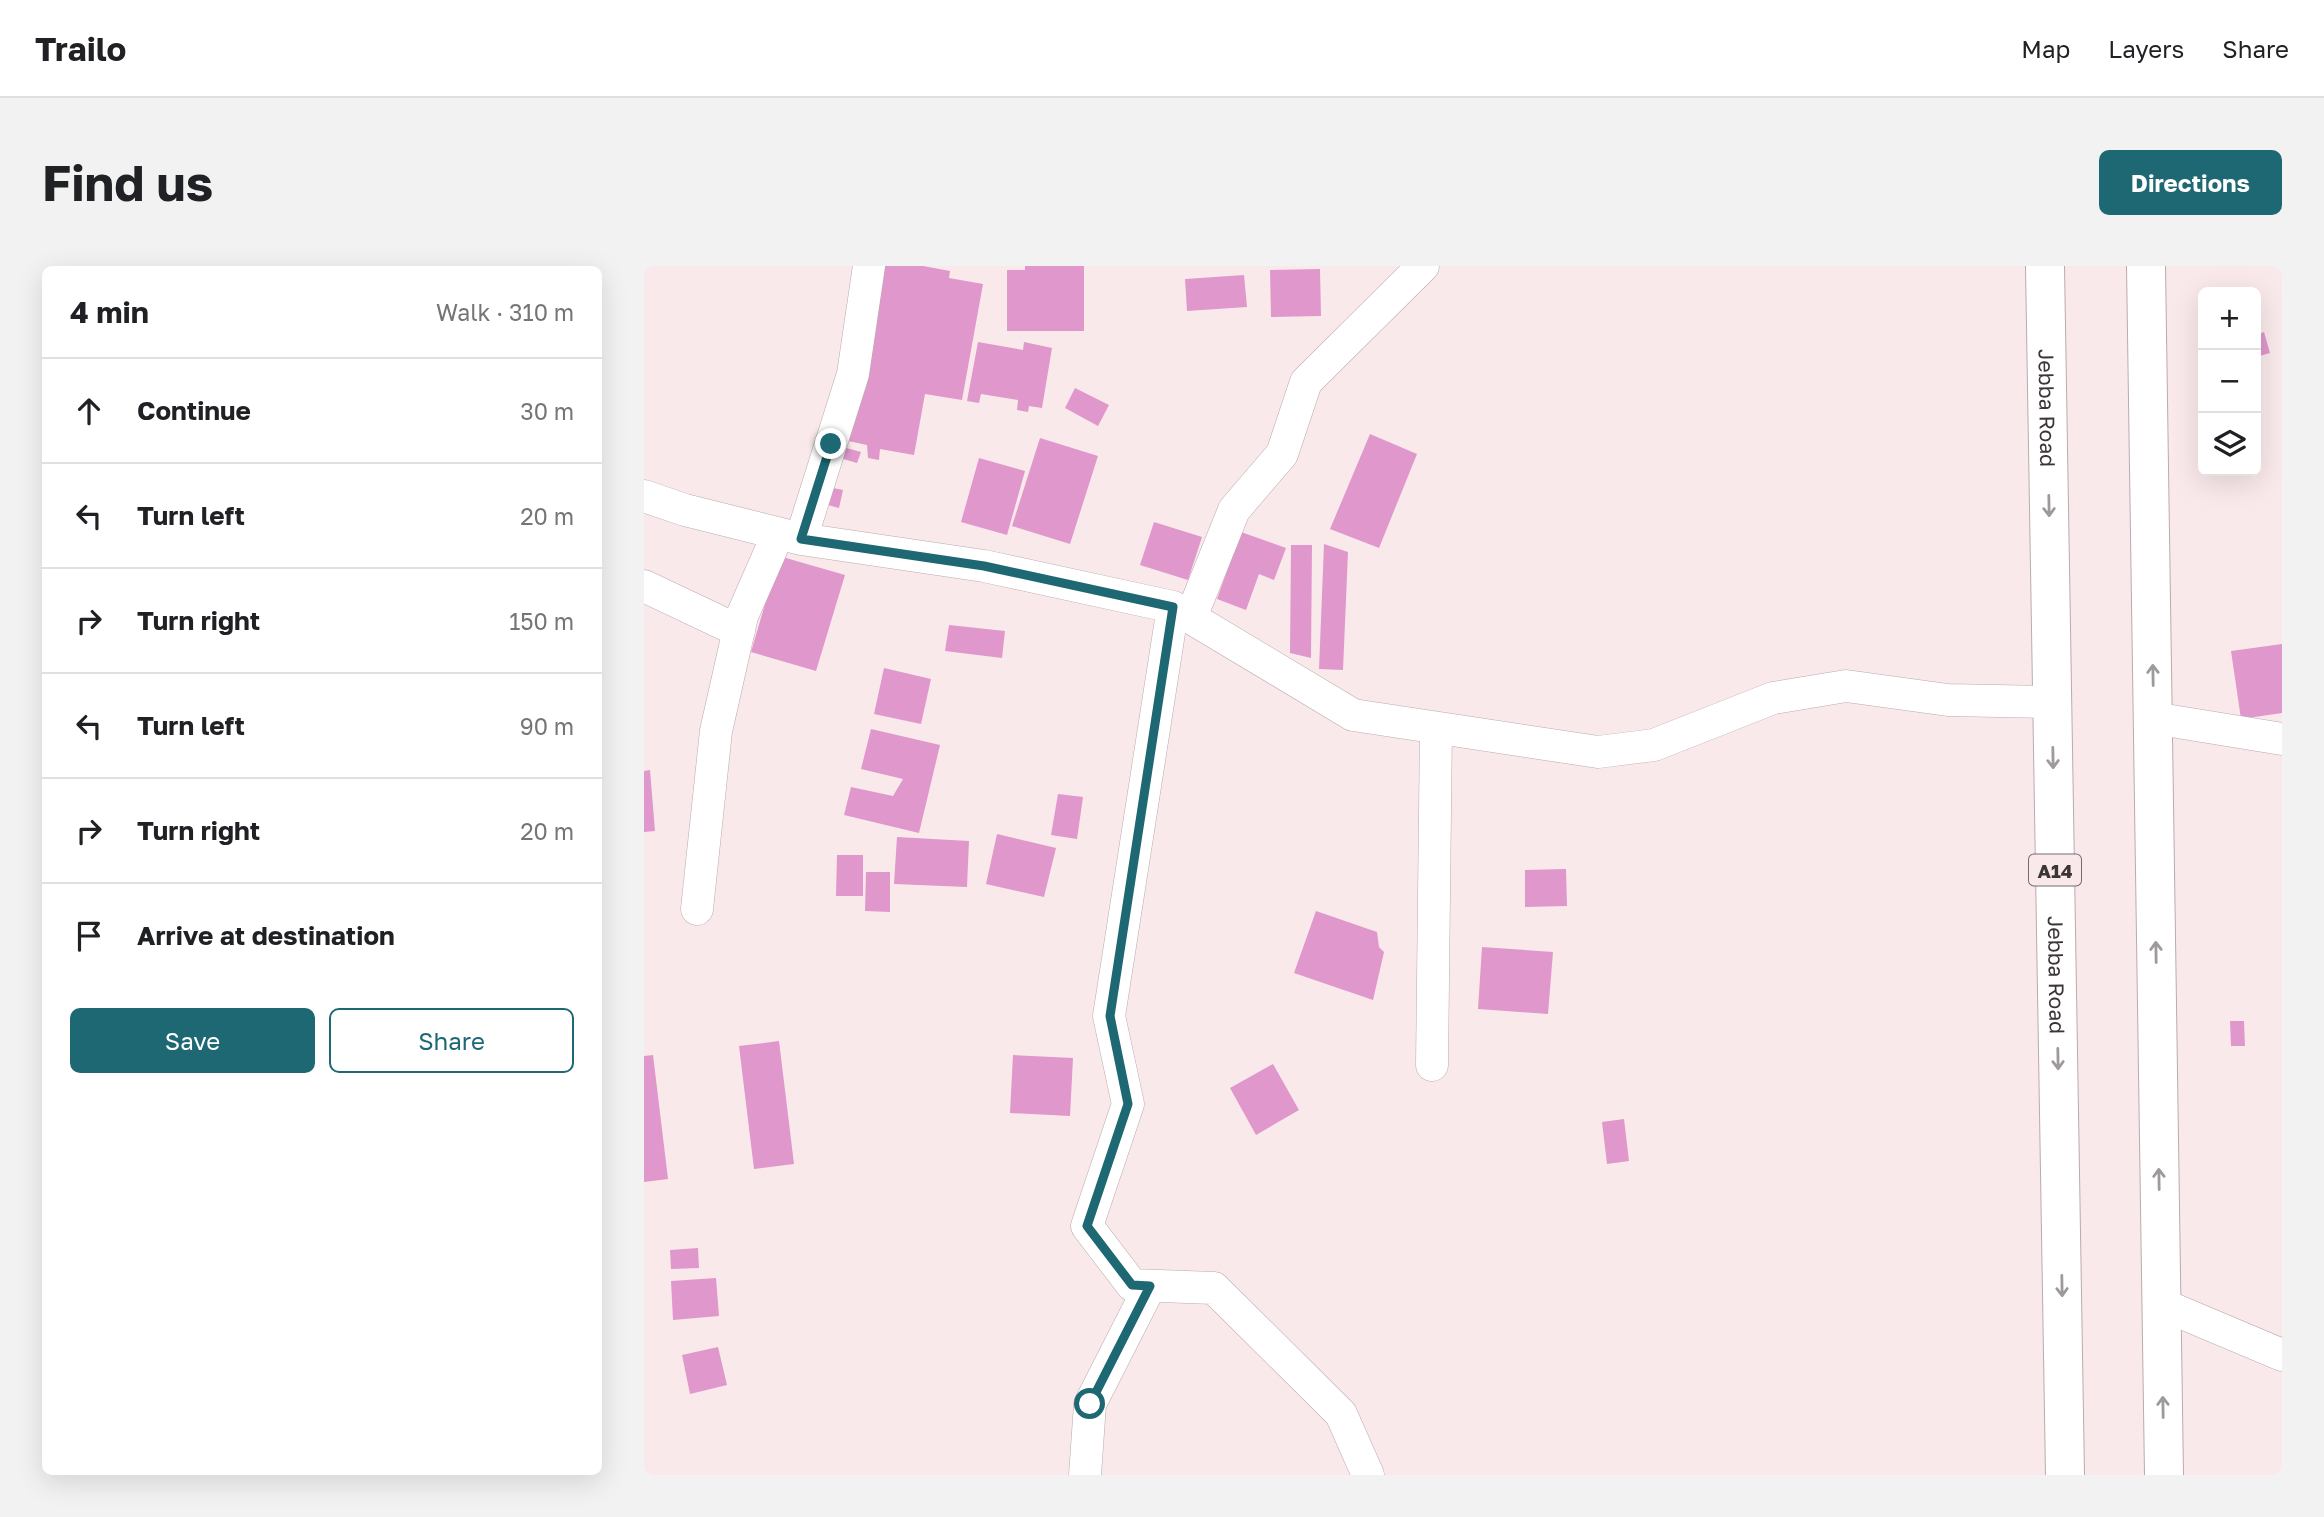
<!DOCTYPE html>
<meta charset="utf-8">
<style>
body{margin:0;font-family:"Golos Text",sans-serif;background:#f2f2f2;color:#202124}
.controls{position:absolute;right:21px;top:21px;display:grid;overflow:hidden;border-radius:10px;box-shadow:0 7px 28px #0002}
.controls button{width:63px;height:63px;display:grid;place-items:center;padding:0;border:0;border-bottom:2px solid #e0e0e0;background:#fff;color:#202124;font:35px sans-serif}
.stop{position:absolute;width:21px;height:21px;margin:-16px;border:5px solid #1d6872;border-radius:50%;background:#fff}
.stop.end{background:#1d6872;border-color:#fff;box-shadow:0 2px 7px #0008}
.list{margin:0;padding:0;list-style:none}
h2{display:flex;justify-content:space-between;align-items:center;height:91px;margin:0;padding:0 28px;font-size:30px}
h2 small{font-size:23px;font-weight:400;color:#757577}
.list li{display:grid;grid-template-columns:46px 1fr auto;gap:21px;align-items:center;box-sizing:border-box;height:105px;padding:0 28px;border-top:2px solid #e0e0e0}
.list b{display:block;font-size:26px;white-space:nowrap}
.list em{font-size:23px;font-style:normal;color:#757577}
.actions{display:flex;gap:14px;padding:21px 28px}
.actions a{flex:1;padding:16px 0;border:2px solid #1d6872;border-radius:10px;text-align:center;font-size:24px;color:#1d6872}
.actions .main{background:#1d6872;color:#fff}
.icon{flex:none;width:38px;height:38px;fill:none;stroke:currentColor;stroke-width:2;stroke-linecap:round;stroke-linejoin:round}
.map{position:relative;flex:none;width:1638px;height:1209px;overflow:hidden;border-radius:10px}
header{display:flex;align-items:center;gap:42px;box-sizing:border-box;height:98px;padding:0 35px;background:#fff;border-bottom:2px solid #e0e0e0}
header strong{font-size:33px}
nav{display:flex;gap:38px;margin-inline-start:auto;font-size:24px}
.intro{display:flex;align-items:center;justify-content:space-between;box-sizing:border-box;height:168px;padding:0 42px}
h1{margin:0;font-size:49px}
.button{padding:18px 32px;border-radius:10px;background:#1d6872;color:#fff;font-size:24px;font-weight:700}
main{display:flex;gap:42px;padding:0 42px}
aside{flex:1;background:#fff;border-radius:10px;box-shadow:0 7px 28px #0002}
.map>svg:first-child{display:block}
.building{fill:#e097cc}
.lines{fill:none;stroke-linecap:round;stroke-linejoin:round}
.minor-casing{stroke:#baabad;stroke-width:33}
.highway-casing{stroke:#baabad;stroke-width:40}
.minor{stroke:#fff;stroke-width:32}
.highway{stroke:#fff;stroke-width:38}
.oneway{stroke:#9e9a9a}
.route{stroke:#1d6872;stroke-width:9}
.labels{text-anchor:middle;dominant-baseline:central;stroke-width:7;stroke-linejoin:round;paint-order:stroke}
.shield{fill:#f9e9eb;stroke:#756b6c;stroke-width:2}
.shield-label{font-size:19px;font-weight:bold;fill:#3c3536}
.street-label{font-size:21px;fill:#3c3536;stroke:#f9e9eb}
</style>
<header>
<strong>Trailo</strong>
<nav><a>Map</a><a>Layers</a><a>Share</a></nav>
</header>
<div class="intro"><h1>Find us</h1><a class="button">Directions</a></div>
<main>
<aside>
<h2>4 min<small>Walk · 310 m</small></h2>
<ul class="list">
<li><svg class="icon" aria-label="ahead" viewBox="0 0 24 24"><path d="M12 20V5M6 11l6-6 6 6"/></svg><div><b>Continue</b></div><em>30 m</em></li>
<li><svg class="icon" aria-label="left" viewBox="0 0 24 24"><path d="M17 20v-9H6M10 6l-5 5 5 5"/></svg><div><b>Turn left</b></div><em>20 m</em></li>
<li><svg class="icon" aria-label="right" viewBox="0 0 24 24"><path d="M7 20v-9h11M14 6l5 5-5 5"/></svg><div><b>Turn right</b></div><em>150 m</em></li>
<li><svg class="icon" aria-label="left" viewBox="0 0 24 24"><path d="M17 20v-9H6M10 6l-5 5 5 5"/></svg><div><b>Turn left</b></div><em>90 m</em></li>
<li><svg class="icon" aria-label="right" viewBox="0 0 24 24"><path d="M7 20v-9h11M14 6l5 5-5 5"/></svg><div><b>Turn right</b></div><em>20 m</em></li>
<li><svg class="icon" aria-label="arrive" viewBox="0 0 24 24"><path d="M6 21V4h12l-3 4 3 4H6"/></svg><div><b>Arrive at destination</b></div></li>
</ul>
<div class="actions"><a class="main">Save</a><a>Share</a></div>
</aside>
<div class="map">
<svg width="1638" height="1209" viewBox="0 0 1638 1209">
<rect width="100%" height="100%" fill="#f9e9eb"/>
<path class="building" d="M237,0h42l27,5 -1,7 34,6 -21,116 -37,-6 -11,61 -34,-6 -1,11 -11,-2 -1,-13 -19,-4z
M381,0h59v65h-77v-61h18z
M676,3l1,47 -50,1 -1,-47z
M600,9l3,32 -60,4 -2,-32z
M1620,66l6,21 -14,4v-22z
M334,76l45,8 1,-8 28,6 -10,60 -13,-2 -1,6 -11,-2 1,-10 -37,-6 -2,9 -12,-2z
M431,122l34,17 -11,21 -33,-18z
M726,168l47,20 -38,94 -49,-19z
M396,172l58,18 -28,88 -58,-18z
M199,181l18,5 -4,11 -17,-5z
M335,192l46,13 -18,64 -46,-13z
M184,221l15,3 -4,18 -15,-4z
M510,256l48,15 -14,43 -48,-15z
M597,266l45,16 -12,32 -15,-6 -13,36 -29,-11z
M680,278l24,8 -5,118 -24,-1z
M647,279h21l-1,113 -21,-5z
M135,290l66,19 -29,96 -65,-19z
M305,359l56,6 -3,27 -57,-7z
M1638,378v69l-41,6 -10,-68z
M240,402l47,11 -10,45 -47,-10z
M227,463l69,16 -21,88 -75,-18 7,-28 42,9 10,-17 -42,-10z
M6,504l5,61 -11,1v-61z
M414,528l25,3 -6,42 -26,-4z
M353,568l59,14 -12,49 -58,-13z
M253,571l72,4 -2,46 -73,-3z
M193,589h26v41h-27z
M922,603l1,37 -42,1v-37z
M222,606h24v40l-25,-1z
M672,645l61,21 2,15 5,5 -11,48 -79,-27z
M838,681l71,5 -5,62 -70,-5z
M1586,755h14l1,25h-14z
M135,775l15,123 -40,5 -15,-123z
M9,789l15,124 -24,3v-126z
M369,789l60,3 -3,58 -60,-3z
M629,798l26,46 -43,25 -26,-47z
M980,853l5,42 -22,3 -5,-42z
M54,982l1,20 -28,1 -1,-19z
M72,1012l3,38 -46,4 -2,-39z
M74,1081l9,38 -37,9 -8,-39z"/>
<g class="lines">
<g class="minor-casing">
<path id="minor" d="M0,230l41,14 116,29 183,27 189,41 180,108 245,37 56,-7 119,-47 73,-12 102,14 104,2
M157,273l52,-165 16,-108
M0,320l95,45
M529,341l-64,409 19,88 -41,122 45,59 82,3 127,126 27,61
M547,351l43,-107 48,-56 24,-72 117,-116
M1509,452l129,21
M53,643l19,-178 26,-115 36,-82
M788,799l4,-337
M1517,1038l121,51
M441,1209l5,-71 60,-118"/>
</g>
<g class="highway-casing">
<g id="highway">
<path id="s1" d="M1401,0l20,1209"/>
<path d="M1502,0l18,1209"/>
</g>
</g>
<use href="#minor" class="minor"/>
<use href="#highway" class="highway"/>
</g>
<defs><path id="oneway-shaft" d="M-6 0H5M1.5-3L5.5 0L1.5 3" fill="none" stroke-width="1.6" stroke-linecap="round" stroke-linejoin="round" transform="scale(1.75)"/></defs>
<g class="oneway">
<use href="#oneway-shaft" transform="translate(1405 240) rotate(89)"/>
<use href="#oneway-shaft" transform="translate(1509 409) rotate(-91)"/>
<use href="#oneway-shaft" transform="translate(1409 492) rotate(89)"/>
<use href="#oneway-shaft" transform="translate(1512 686) rotate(-91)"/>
<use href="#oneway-shaft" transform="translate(1414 793) rotate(89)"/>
<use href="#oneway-shaft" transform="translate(1515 913) rotate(-91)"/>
<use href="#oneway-shaft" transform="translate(1418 1020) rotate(89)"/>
<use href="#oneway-shaft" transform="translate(1519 1141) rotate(-91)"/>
</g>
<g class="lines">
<path class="route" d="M187,178l-30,95 183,27 189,41 -63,409 18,88 -41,122 45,59 18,1 -60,118"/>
</g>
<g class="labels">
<rect class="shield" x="1385" y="588.5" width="52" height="31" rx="5"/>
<g class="shield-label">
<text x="1411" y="604">A14</text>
</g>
<g class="street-label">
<text stroke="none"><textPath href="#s1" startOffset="142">Jebba Road</textPath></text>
<text stroke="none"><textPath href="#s1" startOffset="709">Jebba Road</textPath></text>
</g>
</g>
</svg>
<div class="controls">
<button>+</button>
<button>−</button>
<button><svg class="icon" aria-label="layers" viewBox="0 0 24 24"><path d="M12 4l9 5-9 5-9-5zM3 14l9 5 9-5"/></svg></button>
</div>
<div class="stop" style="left:446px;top:1138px"></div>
<div class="stop end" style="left:187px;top:178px"></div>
</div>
</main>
